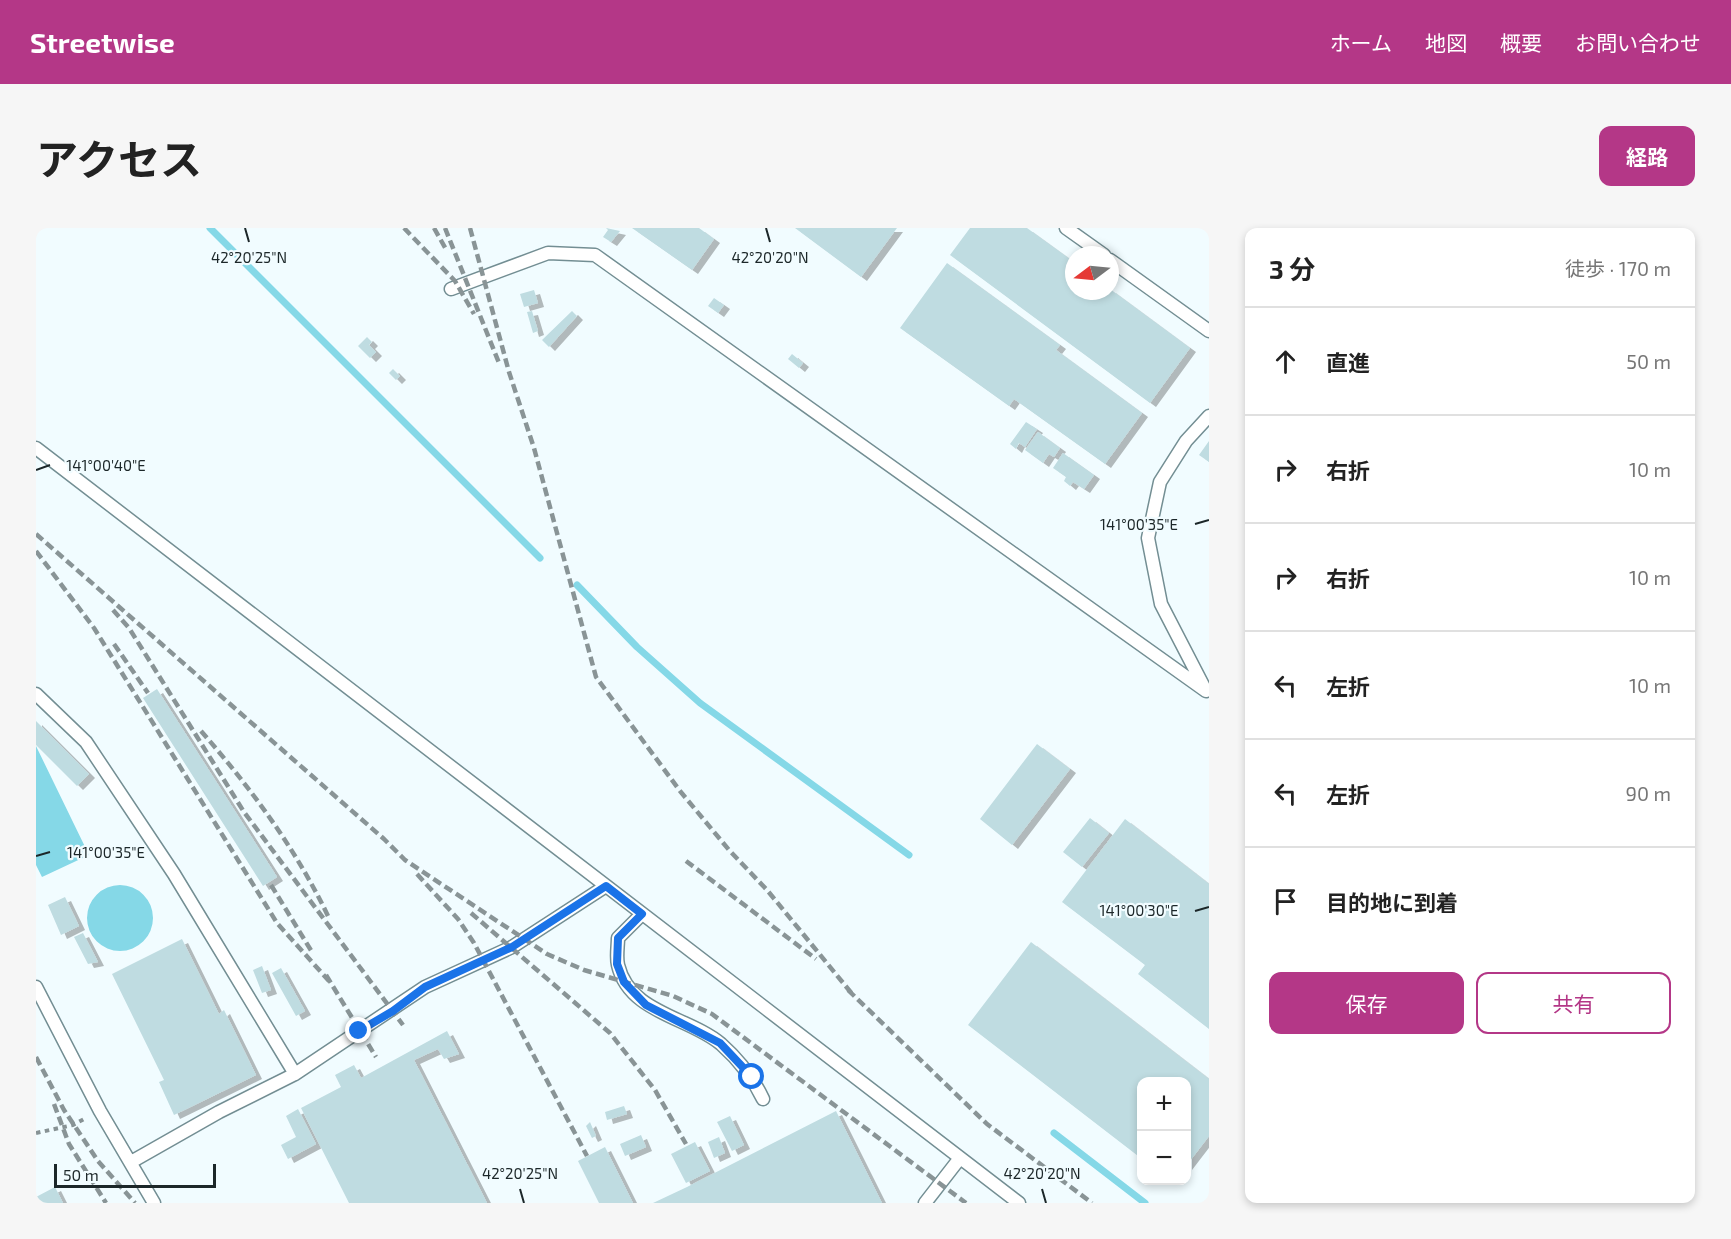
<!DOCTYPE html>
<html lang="ja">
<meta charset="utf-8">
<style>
body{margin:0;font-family:"Exo 2","Noto Sans JP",sans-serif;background:#f6f6f6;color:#222}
.controls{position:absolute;right:18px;bottom:18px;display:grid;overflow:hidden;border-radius:12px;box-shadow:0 3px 9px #0003}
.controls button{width:54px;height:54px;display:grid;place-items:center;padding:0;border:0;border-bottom:2px solid #e0e0e0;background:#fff;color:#222;font:30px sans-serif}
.compass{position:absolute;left:1029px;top:18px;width:54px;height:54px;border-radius:50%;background:#fff;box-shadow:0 3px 9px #0003;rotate:254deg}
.scale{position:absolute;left:18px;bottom:15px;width:162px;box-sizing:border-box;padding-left:6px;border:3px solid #1c2729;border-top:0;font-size:16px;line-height:21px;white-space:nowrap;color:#1c2729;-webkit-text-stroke:4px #f1fcff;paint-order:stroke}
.stop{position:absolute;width:18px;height:18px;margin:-14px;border:4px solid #1a73e8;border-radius:50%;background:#fff}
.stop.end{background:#1a73e8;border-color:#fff;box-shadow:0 2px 6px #0008}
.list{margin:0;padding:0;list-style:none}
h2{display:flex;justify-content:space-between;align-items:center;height:78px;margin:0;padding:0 24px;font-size:26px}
h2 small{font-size:20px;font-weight:400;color:#767676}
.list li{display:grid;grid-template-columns:39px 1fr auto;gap:18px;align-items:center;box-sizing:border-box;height:108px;padding:0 24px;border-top:2px solid #e0e0e0}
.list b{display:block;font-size:22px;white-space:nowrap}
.list em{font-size:20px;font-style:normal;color:#767676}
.actions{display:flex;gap:12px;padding:18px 24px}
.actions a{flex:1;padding:14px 0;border:2px solid #b43787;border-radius:12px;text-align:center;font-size:21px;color:#b43787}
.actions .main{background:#b43787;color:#fff}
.icon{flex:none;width:33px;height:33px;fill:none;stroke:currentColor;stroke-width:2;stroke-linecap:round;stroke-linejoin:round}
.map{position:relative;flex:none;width:1173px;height:975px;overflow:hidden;border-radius:12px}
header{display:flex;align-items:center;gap:36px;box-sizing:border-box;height:84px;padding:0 30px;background:#b43787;color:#fff}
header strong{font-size:28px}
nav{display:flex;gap:33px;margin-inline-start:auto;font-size:21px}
.intro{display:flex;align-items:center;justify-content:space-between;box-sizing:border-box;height:144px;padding:0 36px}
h1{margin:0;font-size:42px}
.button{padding:15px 27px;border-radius:12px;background:#b43787;color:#fff;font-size:21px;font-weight:700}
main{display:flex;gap:36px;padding:0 36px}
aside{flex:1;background:#fff;border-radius:12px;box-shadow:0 3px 9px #0003}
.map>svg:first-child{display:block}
.water{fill:#85d8e7}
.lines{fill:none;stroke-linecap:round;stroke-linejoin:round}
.stream{stroke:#85d8e7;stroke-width:7}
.building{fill:#bfdce1;filter:url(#shadow)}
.service-casing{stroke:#738e93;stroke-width:15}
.path{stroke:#879294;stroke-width:4;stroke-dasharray:4.5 4.5;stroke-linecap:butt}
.service{stroke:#fff;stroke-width:12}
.rail{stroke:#899496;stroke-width:4.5;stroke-dasharray:9 4.5;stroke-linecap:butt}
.route{stroke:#1a73e8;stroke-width:8}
.ticks{fill:none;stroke:#1c2729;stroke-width:2}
.ticks-label{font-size:15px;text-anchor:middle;fill:#1c2729;stroke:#f1fcff;stroke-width:4.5;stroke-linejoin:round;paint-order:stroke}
</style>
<header>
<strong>Streetwise</strong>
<nav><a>ホーム</a><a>地図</a><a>概要</a><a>お問い合わせ</a></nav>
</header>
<div class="intro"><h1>アクセス</h1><a class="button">経路</a></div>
<main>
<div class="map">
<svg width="1173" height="975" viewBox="0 0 1173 975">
<defs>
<filter id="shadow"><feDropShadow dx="6" dy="4" stdDeviation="0" flood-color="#0004"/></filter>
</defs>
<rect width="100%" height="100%" fill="#f1fcff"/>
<path class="water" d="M0,518l53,109 -47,22 -6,-12z
M51 690a33 33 0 1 1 66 0a33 33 0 1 1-66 0Z"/>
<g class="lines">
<path class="stream" d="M174,0l330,330
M541,357l60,62 63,56 209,152
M1018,905l91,70"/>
</g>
<path class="building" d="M570,0l14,3 -9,11 -8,-5 5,-7z
M596,0h67l15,11 -22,31z
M759,0h102l-36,49z
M934,0h57l47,34v29h36v-2l80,59 -40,55 -200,-148z
M911,35l113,82 -4,5 86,63 -37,51 -91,-65 -5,7 -109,-78z
M498,62l4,13 -14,4 -4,-13z
M678,70l10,7 -6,8 -10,-7z
M496,83l6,20 -5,2 -6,-21z
M536,83l5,5 -28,31 -7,-7z
M331,109l5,5 -3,3 7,7 -6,6 -12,-12z
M756,126l11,9 -4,5 -11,-9z
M357,141l7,7 -4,4 -7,-7z
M990,194l11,7 -12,18 -6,-4 -3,6 -6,-5z
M1002,204l22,16 -6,9 -5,-3 -6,9 -18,-13z
M1173,213v21l-10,-7z
M1027,225l31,22 -10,14 -11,-7 -3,4 -6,-5 2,-4 -13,-9z
M121,461l120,188 -14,9 -120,-188z
M0,493l53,53 -12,12 -41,-41z
M1001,516l33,25 -58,76 -32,-26z
M1054,590l19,15 -27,34 -19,-15z
M1089,591l84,65v145l-71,-55 7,-9 -83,-63z
M29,669l14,29 -18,9 -13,-30z
M47,705l15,29 -10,2 -14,-27z
M146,711l37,75 5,-4 32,65 -82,40 -15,-33 5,-2 -52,-106z
M995,714l178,137v57l-23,30v-84h-44v77l-174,-134z
M226,738l9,24 -9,3 -9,-23z
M245,740l24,43 -9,5 -24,-43z
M411,803l12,23 -15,5 -6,-10 -24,11 73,143h-138l-48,-95 40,-21 -6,-12 19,-10 7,13z
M588,878l3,8 -20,6 -2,-8z
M262,881l18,35 -28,15 -7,-14 15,-8 -10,-21z
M800,883l46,92h-229l34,-16z
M694,888l14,29 -12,6 -15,-29z
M554,894l6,14 -4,2 -6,-12z
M605,907l5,12 -21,9 -5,-12z
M683,909l6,16 -11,5 -6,-16z
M659,914l15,29 -24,12 -15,-29z
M569,919l28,56h-34l-21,-42z
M19,959l8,16h-27v-6z"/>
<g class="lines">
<g class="service-casing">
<path id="service" d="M1030,0l38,27
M1074,32l99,71
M415,61l97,-36 47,2 611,436
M0,220l983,755
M1169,461l-44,-85 -13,-66 12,-56 26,-41 23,-25
M0,466l50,48 88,132 121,200
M606,686l-24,24c0,8 -2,19 0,27 11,48 71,52 103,79 18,16 32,34 42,55
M0,759l64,124 54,92
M95,934l88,-50 76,-38 130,-87 87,-40 94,-61
M889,975l35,-45"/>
</g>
<path class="path" d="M0,905l37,-8 13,-7"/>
<use href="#service" class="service"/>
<path class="rail" d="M368,0l51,53 19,33
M398,0l13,23
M409,0l54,135
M434,0l39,144 25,76 62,229 84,114 49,59 38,40 86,105
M0,306l348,305 21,21 142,94 37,16 89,26 39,18 254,189
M0,323l58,77 183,295 52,58
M77,382l16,18 115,184 159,213
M78,416l34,49
M165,503c49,56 95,118 127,185
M650,633l130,98
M381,646l41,45 16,24 113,213
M235,657l41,67
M435,685l139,120 45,57 31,54
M290,747l50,82
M812,762l139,134 105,79
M0,829l28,53 34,51 37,42
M18,876l15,40 37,59"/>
</g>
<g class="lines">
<path class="route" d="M323,803l34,-20 32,-24 87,-40 94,-61 36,28 -24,24 -1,26 7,18 22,23 74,38 32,34"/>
</g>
<path class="ticks" d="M209,0l4,14M730,0l4,14M0,242l14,-5M1159,296l14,-4M0,628l14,-4M1159,683l14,-4M484,961l4,14M1006,961l4,14"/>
<g class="ticks-label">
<text x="213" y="35">42°20'25"N</text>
<text x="734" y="35">42°20'20"N</text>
<text x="70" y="243">141°00'40"E</text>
<text x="1103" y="302">141°00'35"E</text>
<text x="70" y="630">141°00'35"E</text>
<text x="1103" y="688">141°00'30"E</text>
<text x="484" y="951">42°20'25"N</text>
<text x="1006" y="951">42°20'20"N</text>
</g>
</svg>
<div class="controls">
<button>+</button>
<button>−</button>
</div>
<svg class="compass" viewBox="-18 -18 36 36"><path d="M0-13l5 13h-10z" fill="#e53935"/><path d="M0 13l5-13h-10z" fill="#767676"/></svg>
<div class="scale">50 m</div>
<div class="stop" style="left:716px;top:849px"></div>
<div class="stop end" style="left:323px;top:803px"></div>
</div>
<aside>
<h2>3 分<small>徒歩 · 170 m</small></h2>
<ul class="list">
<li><svg class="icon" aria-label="ahead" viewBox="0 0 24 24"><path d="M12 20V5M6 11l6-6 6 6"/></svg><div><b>直進</b></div><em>50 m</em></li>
<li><svg class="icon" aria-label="right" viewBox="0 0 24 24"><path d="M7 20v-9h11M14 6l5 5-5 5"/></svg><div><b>右折</b></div><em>10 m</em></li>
<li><svg class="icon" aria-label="right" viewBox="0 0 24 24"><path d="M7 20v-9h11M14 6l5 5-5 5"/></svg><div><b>右折</b></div><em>10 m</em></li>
<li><svg class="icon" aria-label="left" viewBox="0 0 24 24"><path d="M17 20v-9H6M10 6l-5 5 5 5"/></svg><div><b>左折</b></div><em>10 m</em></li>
<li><svg class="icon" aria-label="left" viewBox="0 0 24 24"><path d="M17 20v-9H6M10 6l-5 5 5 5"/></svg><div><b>左折</b></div><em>90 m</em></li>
<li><svg class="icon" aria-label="arrive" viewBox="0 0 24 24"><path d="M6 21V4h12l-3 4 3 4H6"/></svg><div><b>目的地に到着</b></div></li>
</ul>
<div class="actions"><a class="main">保存</a><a>共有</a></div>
</aside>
</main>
